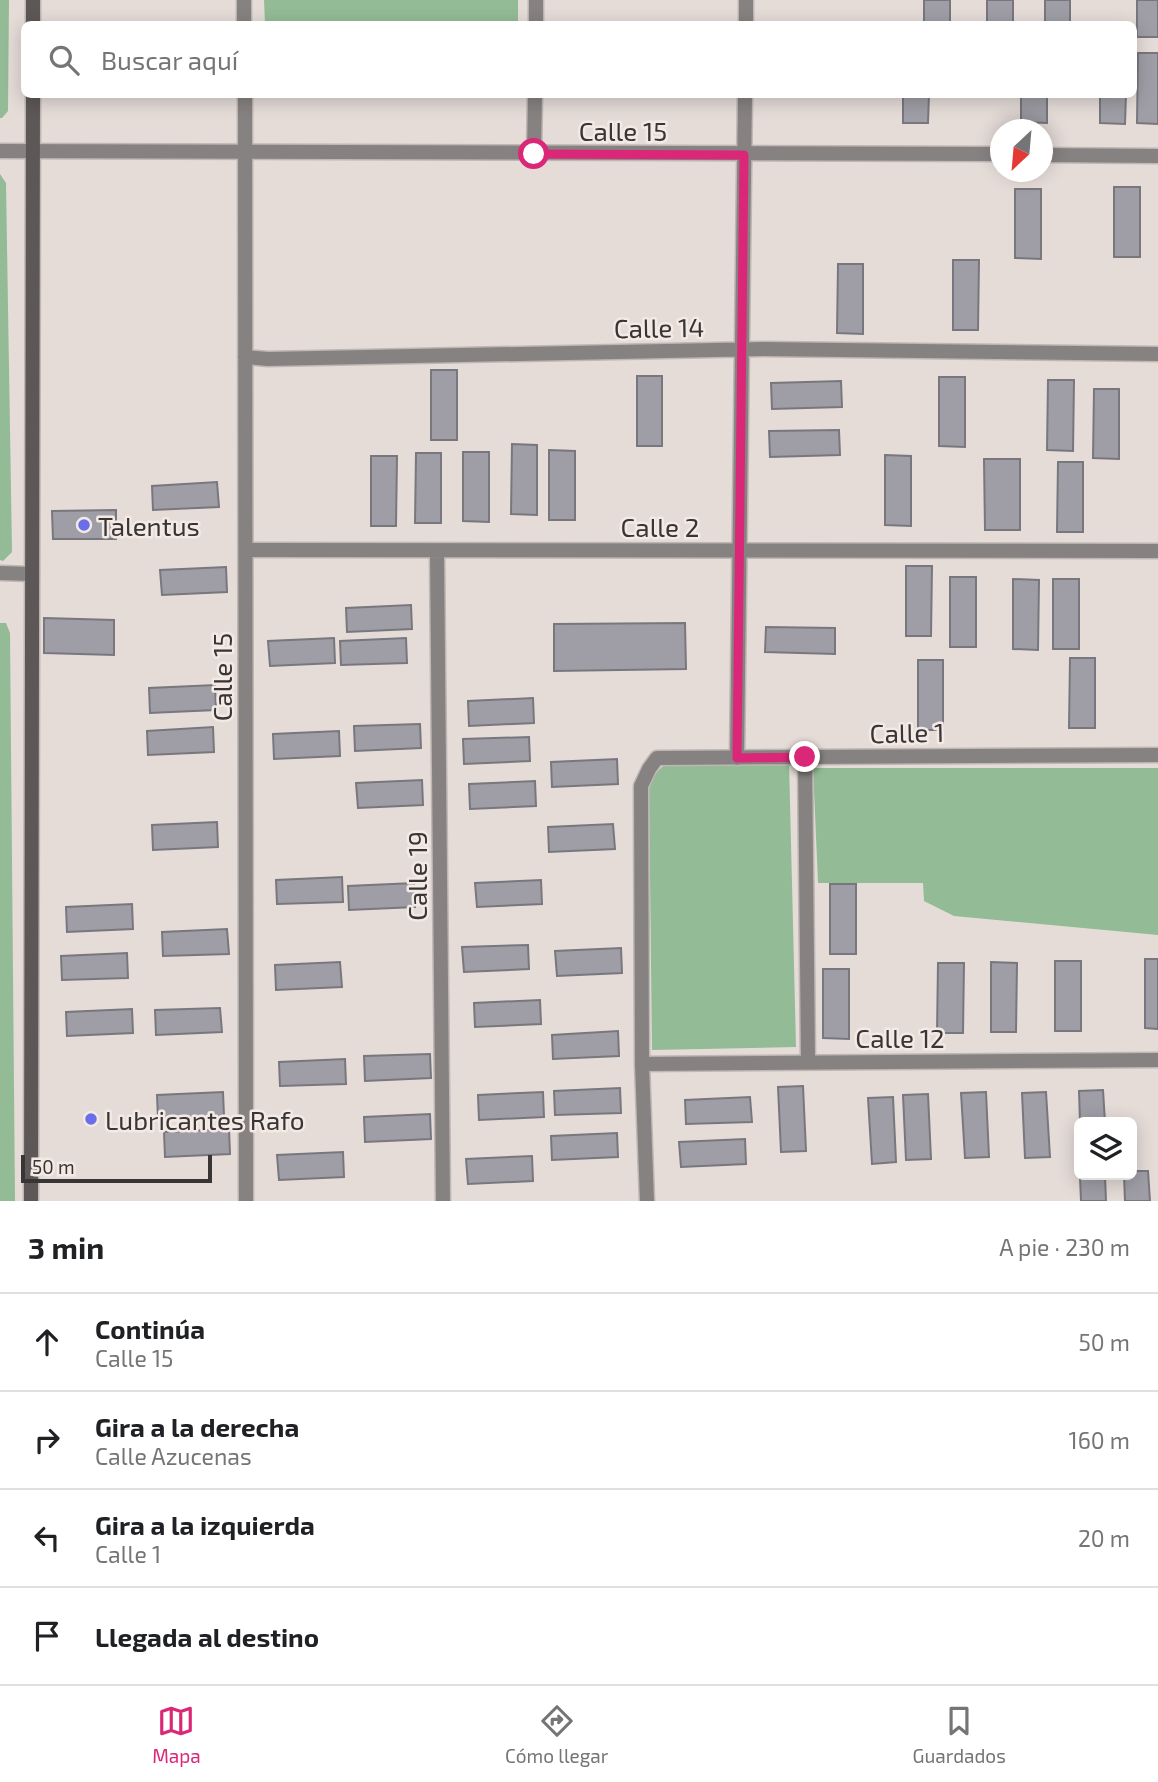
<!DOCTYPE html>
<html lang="es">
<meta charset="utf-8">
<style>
body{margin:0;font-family:"Exo 2",sans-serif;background:#f2f2f2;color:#202124}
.controls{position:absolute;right:21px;bottom:21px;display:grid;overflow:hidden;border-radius:10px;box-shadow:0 4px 18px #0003}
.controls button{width:63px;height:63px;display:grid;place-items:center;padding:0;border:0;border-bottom:2px solid #e0e0e0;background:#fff;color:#202124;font:35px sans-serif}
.compass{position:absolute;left:990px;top:119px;width:63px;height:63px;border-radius:50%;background:#fff;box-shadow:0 4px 18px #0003;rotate:206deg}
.scale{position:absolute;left:21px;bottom:18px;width:191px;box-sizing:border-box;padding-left:7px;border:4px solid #393534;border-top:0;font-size:19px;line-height:24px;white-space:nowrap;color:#393534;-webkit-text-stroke:5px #f3e9e5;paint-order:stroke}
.stop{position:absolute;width:21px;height:21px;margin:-16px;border:5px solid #db2777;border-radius:50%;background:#fff}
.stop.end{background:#db2777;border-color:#fff;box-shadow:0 2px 7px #0008}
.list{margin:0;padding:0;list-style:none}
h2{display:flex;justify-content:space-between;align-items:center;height:91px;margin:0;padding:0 28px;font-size:30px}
h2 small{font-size:23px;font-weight:400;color:#757577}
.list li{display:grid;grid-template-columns:46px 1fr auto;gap:21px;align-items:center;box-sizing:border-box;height:98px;padding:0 28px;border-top:2px solid #e0e0e0}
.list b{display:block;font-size:26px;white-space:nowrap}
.list p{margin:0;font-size:23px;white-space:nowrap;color:#757577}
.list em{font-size:23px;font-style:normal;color:#757577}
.icon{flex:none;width:38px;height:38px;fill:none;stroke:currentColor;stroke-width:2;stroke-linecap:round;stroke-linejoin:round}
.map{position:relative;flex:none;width:1158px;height:1201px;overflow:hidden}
.search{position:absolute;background:#fff;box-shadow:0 4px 18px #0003;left:21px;right:21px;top:21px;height:77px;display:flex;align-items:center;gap:18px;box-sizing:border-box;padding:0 24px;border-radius:10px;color:#757577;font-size:26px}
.sheet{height:483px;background:#fff}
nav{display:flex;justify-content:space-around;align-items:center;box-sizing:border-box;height:98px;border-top:2px solid #e0e0e0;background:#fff;font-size:19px;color:#757577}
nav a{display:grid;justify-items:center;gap:4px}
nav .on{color:#db2777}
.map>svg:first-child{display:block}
.green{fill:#93bb95}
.building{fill:#9f9ea6;stroke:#78777e;stroke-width:2}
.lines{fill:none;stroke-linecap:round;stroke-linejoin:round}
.minor-casing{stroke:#bfb7b4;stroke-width:17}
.tertiary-casing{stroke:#bfb7b4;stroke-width:17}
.secondary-casing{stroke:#bfb7b4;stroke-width:17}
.minor{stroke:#878282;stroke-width:14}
.tertiary{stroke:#878282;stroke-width:14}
.secondary{stroke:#5d5757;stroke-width:14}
.route{stroke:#db2777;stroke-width:9}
.poi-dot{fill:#6c6ee8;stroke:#f3e9e5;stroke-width:2.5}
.labels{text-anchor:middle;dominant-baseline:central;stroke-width:5;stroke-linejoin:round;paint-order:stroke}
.street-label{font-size:26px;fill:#393534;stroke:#f3e9e5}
.poi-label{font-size:26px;fill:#393534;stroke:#f3e9e5;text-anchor:start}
</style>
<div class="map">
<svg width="1158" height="1201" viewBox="0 0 1158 1201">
<rect width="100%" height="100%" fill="#e5dcd8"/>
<path class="green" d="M0,0h9l-1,111 -6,7h-2z
M264,0h254v24h-253z
M0,174l6,9 6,369 -9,9 -3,-1z
M0,623h6l4,10 5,568h-15z
M789,761l7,286 -144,3 -3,-262 6,-14 8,-8z
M813,768h345v167l-204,-19 -30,-15 -1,-18h-105z"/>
<path class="building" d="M924,0h26v24h-26z
M987,0h26v24h-26z
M1045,0h25v24h-25z
M1137,0h21v37h-21z
M1138,53h20v71l-21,-1z
M903,94h26l-1,29h-25z
M1021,94h26v29l-26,-1z
M1100,94h26l-1,30 -25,-1z
M1114,187h26v70h-26z
M1015,189h26v70l-26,-1z
M953,260h26l-1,70h-25z
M838,264h25v70l-26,-1z
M431,370h26v70h-26z
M637,376h25v70h-25z
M939,377h26v70l-26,-1z
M1048,380h26l-1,71 -26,-1z
M841,381l1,26 -70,2 -1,-26z
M1094,389h25v70l-26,-1z
M839,430l1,25 -70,2 -1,-26z
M512,444l25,1v70l-26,-1z
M549,450l26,1v69h-26z
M463,452h26v70l-26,-1z
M416,453h25v70h-26z
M885,455l26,1v70l-26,-1z
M371,456h26l-1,70h-25z
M984,459h36v71h-35z
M1058,462h25v70h-26z
M217,482l2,25 -66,3 -1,-24z
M116,510v29h-63l-1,-28z
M906,566h26l-1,70h-25z
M226,567l1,25 -65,3 -2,-25z
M950,577h26v70h-26z
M1013,579l26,1 -1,70 -25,-1z
M1053,579h26v70h-26z
M411,605l1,24 -65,3 -1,-24z
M44,618l70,2v35l-70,-2z
M685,623l1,46 -132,2v-47z
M766,627l69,1v26l-70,-2z
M334,638l1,25 -65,3 -2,-25z
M406,638l1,25 -66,2 -1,-24z
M1070,658h25v70h-26z
M918,660h25v70h-25z
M215,685l1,25 -66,3 -1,-25z
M533,698l1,25 -65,3 -1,-25z
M420,724l1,24 -66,3 -1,-25z
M213,727l1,25 -66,3 -1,-24z
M339,731l1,25 -66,3 -1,-25z
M529,737l1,24 -66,3 -1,-25z
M617,759l1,25 -66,3 -1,-25z
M422,780l1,25 -65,3 -2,-25z
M535,781l1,25 -66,3 -1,-25z
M217,822l1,25 -65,3 -1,-25z
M613,824l2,25 -66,3 -1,-25z
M342,877l1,25 -66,2 -1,-24z
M541,880l1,24 -65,3 -2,-24z
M414,883l1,24 -66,3 -1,-24z
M830,884h26v70h-26z
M132,904l1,25 -66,3 -1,-25z
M227,929l2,25 -66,2 -1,-24z
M528,945l1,24 -65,3 -2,-25z
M621,948l1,25 -65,3 -2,-25z
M127,953l1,25 -66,2 -1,-24z
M1145,959h13v70l-13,-1z
M1055,961h26v70h-26z
M340,962l2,25 -66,3 -1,-25z
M991,962l26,1 -1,69h-25z
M938,963h26l-1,70h-26z
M823,969h26v70l-26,-1z
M540,1000l1,24 -66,3 -1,-24z
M220,1008l2,24 -66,3 -1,-25z
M132,1009l1,24 -66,3 -1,-24z
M618,1031l1,25 -66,3 -1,-24z
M430,1054l1,24 -66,3 -1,-25z
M345,1059l1,25 -66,2 -1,-24z
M803,1086l3,65 -25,1 -3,-65z
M620,1088l1,25 -66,2 -1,-24z
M1103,1090l2,32h-25l-1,-31z
M223,1092l1,24 -66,3 -1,-24z
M543,1092l1,25 -65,3 -1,-25z
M986,1092l3,65 -24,1 -4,-65z
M1046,1092l4,65 -25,1 -3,-65z
M928,1094l3,65 -25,1 -3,-65z
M750,1097l2,25 -66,2 -1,-24z
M893,1097l3,65 -24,2 -4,-66z
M430,1114l1,25 -66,3 -1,-25z
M229,1129l1,25 -65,3 -1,-25z
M617,1133l1,24 -66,3 -1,-24z
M745,1139l1,25 -65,3 -2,-25z
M343,1152l1,25 -65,3 -2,-25z
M532,1156l1,25 -65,3 -2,-25z
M1132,1171h16l2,30h-25l-1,-26h8z
M1105,1176l1,25h-25l-1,-24z"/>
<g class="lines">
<g class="minor-casing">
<path id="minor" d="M244,0v24
M536,24v-24
M746,24v-24
M245,94l1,1107
M0,151l1000,3
M534,154l1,-60
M1042,155l116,1
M245,357l23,2 495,-10 395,5
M246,550l912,1
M437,551l6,650
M805,757l3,305
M737,758l8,-664
M642,1064l516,-4
M647,1201l-5,-137 -1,-278 8,-17 8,-11 501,-3"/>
</g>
<g class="tertiary-casing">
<path id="tertiary" d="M0,573l32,1"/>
</g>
<g class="secondary-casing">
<path id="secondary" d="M33,24v-24
M31,1201l2,-1107"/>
</g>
<use href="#minor" class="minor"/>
<use href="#tertiary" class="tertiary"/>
<use href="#secondary" class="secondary"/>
</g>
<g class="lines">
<path class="route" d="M534,154l210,1 -7,603 68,-1"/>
</g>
<g class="poi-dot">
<circle cx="84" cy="525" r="7"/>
<circle cx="91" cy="1119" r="7"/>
</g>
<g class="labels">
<g class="street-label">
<text x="623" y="130">Calle 15</text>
<text transform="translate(659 327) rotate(-1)">Calle 14</text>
<text x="660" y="526">Calle 2</text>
<text transform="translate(221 677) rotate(-90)">Calle 15</text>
<text transform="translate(907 732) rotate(-1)">Calle 1</text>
<text transform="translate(416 876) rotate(-90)">Calle 19</text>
<text x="900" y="1037">Calle 12</text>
</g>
<g class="poi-label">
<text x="98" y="525">Talentus</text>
<text x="105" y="1119">Lubricantes Rafo</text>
</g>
</g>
</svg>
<div class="controls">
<button><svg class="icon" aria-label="layers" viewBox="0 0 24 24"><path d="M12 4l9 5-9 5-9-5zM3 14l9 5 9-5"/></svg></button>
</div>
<svg class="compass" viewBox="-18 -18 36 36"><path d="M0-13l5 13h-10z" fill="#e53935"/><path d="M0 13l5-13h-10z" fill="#757577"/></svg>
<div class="scale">50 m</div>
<div class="stop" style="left:534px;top:154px"></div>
<div class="stop end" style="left:805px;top:757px"></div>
<div class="search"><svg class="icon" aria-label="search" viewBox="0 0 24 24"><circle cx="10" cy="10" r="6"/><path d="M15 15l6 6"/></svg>Buscar aquí</div>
</div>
<section class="sheet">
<h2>3 min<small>A pie · 230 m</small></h2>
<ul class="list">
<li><svg class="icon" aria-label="ahead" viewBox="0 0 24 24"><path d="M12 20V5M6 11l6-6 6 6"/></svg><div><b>Continúa</b><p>Calle 15</p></div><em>50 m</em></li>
<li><svg class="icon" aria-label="right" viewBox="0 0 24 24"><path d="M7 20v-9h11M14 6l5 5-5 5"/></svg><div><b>Gira a la derecha</b><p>Calle Azucenas</p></div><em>160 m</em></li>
<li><svg class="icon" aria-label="left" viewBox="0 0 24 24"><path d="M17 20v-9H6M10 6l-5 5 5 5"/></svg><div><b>Gira a la izquierda</b><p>Calle 1</p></div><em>20 m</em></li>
<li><svg class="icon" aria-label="arrive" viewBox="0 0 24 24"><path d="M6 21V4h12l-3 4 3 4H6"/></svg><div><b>Llegada al destino</b></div></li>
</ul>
</section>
<nav>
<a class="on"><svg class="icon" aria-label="map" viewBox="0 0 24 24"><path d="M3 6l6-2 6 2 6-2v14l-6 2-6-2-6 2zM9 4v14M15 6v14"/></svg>Mapa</a>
<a><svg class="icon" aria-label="directions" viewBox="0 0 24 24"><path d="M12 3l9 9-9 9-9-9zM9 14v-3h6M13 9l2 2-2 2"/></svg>Cómo llegar</a>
<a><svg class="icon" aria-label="saved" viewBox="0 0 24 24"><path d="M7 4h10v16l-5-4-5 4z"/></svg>Guardados</a>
</nav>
